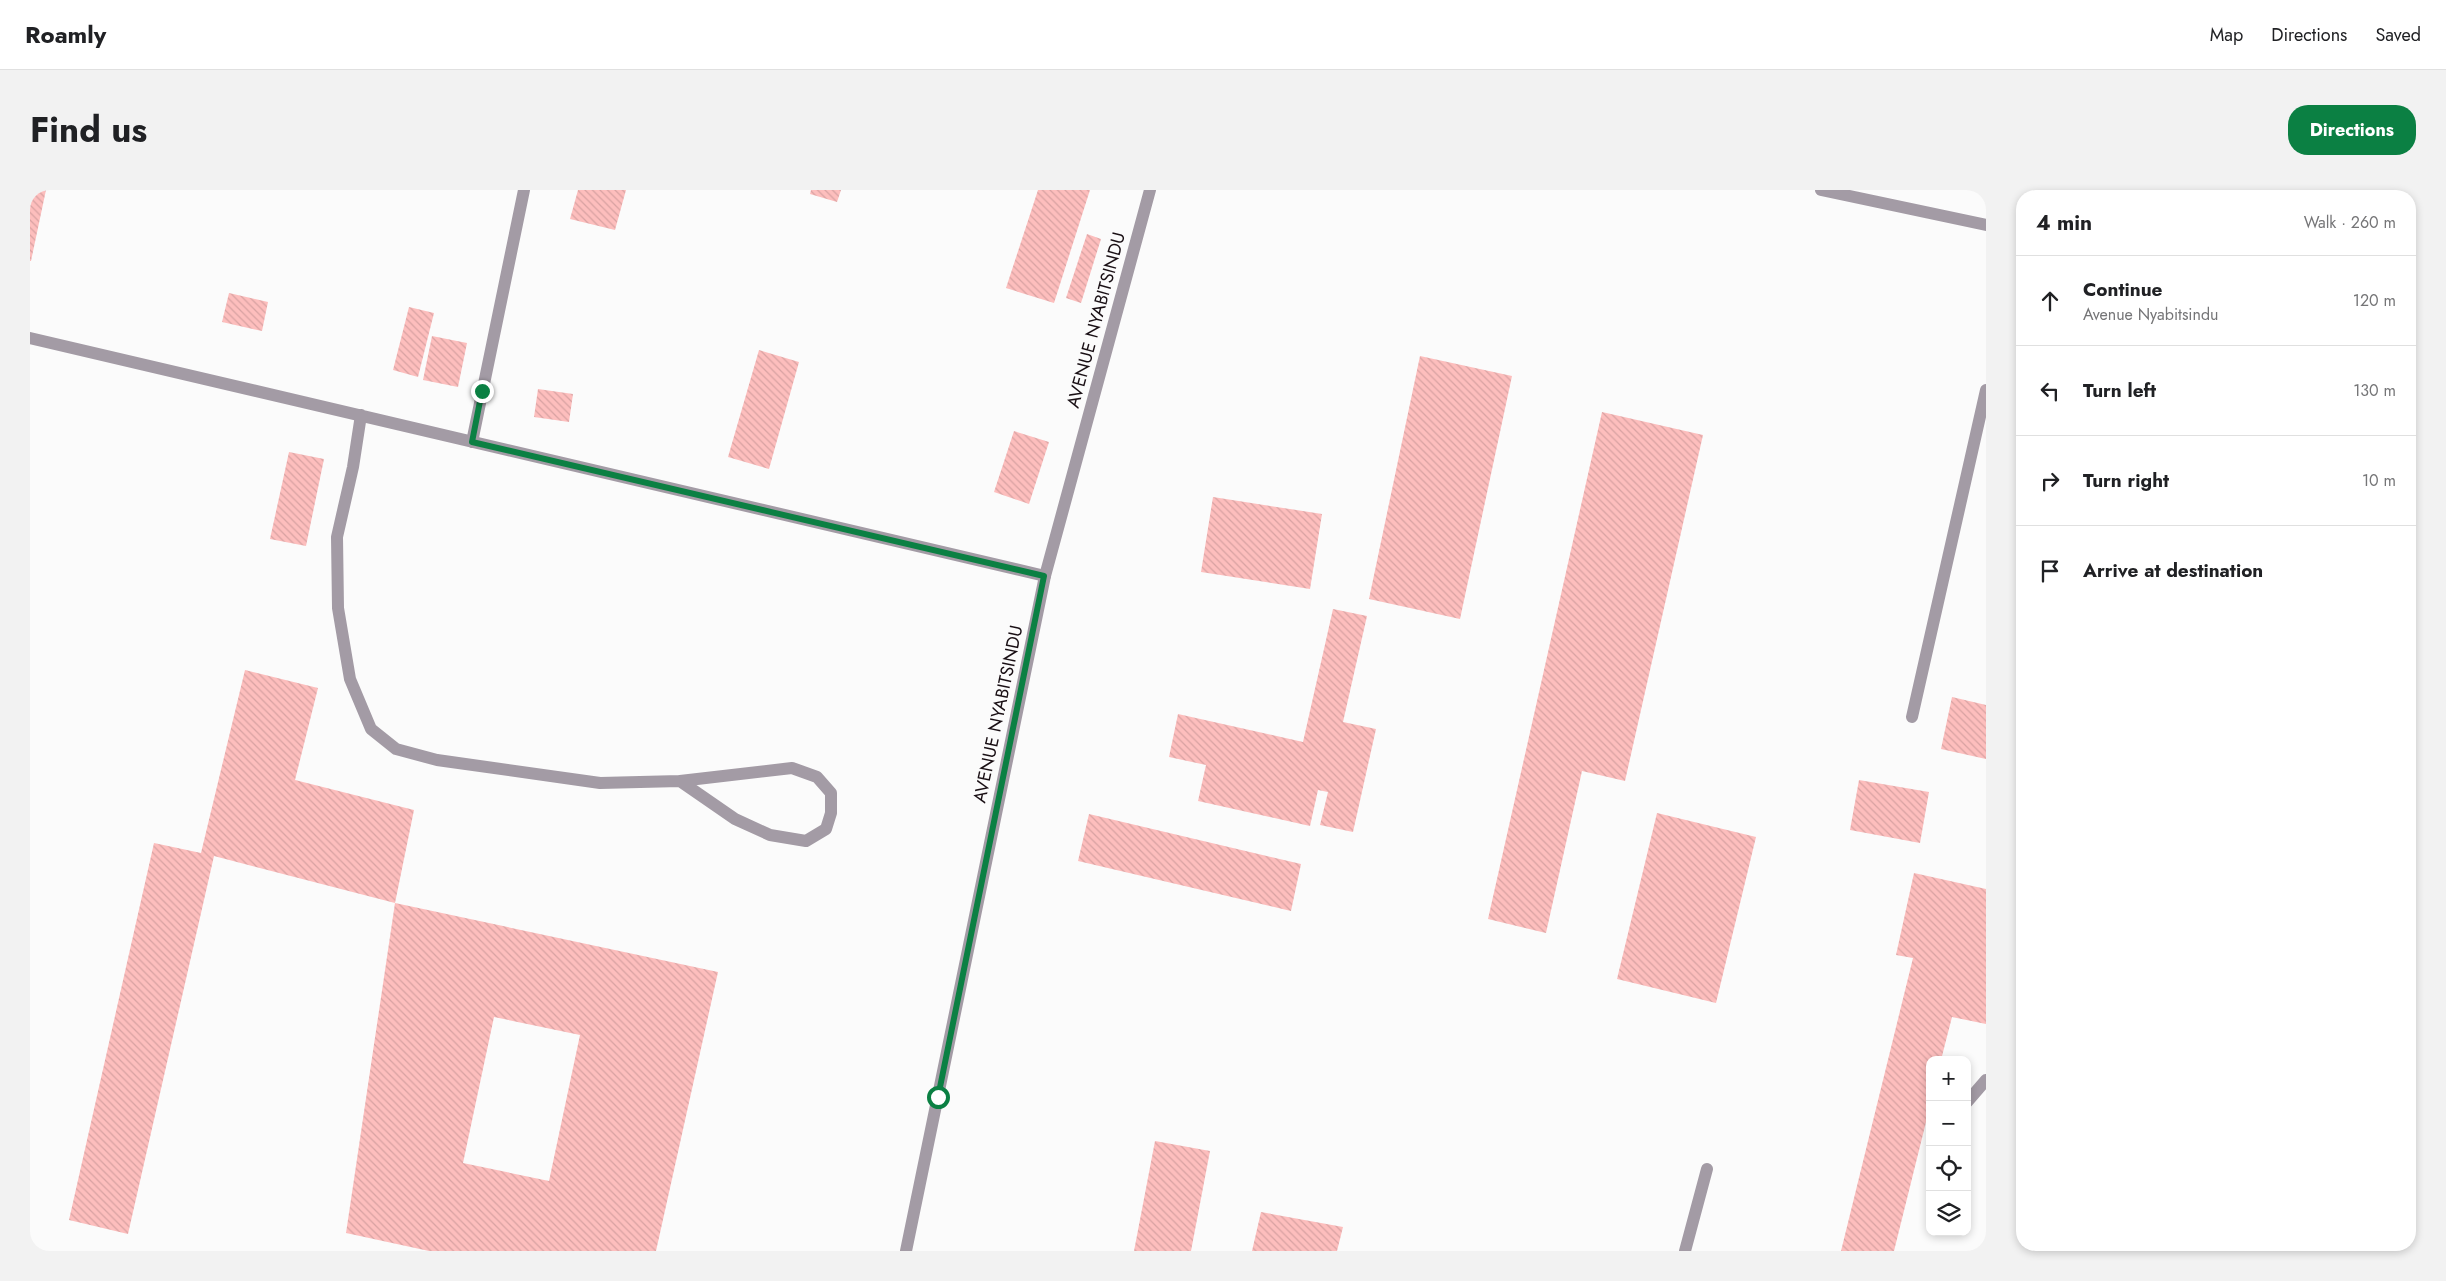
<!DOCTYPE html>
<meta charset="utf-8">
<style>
body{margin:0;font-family:Jost,sans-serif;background:#f2f2f2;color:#202124}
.controls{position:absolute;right:15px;bottom:15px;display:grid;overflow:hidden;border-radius:10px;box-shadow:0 2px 8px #0003}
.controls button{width:45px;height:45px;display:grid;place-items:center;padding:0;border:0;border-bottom:1px solid #e0e0e0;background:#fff;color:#202124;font:25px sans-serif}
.stop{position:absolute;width:15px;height:15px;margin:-11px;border:4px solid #0b8043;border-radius:50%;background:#fff}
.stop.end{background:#0b8043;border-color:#fff;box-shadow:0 1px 5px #0008}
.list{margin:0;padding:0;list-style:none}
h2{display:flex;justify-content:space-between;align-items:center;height:65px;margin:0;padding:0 20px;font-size:21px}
h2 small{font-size:16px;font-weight:400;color:#757577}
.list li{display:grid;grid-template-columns:32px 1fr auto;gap:15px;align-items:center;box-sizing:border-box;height:90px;padding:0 20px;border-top:1px solid #e0e0e0}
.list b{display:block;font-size:19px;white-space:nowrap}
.list p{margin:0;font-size:16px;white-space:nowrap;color:#757577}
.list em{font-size:16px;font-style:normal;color:#757577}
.icon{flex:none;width:28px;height:28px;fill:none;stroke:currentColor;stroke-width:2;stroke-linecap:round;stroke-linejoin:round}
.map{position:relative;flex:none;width:1956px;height:1061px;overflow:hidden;border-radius:20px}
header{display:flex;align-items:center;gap:30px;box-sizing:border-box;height:70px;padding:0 25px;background:#fff;border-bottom:1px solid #e0e0e0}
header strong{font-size:24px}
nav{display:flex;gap:28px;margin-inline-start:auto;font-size:18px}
.intro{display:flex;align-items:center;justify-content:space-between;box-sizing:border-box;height:120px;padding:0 30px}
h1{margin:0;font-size:35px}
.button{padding:12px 22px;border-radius:20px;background:#0b8043;color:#fff;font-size:18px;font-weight:700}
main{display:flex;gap:30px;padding:0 30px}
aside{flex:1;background:#fff;border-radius:20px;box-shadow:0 2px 8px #0003}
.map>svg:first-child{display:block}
.building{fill:url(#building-back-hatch);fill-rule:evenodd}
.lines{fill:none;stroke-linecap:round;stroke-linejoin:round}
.lane{stroke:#a39ba5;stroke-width:12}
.street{stroke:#a39ba5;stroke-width:12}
.route{stroke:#0b8043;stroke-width:6}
.labels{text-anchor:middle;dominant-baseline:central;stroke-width:5;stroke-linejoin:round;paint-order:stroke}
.street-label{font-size:18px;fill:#190f14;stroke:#fbfbfb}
</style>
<header>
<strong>Roamly</strong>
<nav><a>Map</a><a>Directions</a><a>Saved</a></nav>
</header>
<div class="intro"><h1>Find us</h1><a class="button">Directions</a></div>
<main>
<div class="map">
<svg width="1956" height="1061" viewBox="0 0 1956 1061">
<defs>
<pattern id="building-back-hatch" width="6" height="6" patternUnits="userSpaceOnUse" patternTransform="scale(1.25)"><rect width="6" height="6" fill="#fdbebd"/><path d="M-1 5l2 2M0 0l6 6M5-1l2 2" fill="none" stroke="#d8a2a2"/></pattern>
</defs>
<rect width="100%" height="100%" fill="#fbfbfb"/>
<path class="building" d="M0,0h16l-15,71h-1z
M548,0h48l-11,40 -45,-11z
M781,0h30l-4,12 -27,-8z
M1008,0h52l-36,113 -48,-15z
M1057,44l14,5 -20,64 -15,-5z
M199,103l39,9 -6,29 -40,-9z
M379,117l25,6 -16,64 -25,-7z
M402,146l35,7 -9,44 -35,-7z
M729,160l40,12 -30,107 -41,-12z
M1390,166l92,20 -52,243 -91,-20z
M508,199l35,5 -4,28 -35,-5z
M1572,222l101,23 -78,346 -43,-10 -36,162 -58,-14z
M984,241l35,11 -20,62 -35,-12z
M259,262l35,7 -18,87 -36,-7z
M1183,307l109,17 -12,75 -109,-17z
M1303,419l34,7 -24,106 33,7 -23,103 -33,-7 8,-33 -10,-2 -8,36 -112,-25 8,-36 -37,-8 9,-43 125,28z
M215,480l73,18 -23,92 119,30 -19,93 -181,-47 -86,378 -59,-14 85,-377 47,10z
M1922,507l34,8v54l-45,-10z
M1829,590l70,12 -9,51 -70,-13z
M1627,623l99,24 -40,166 -99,-24z
M1059,624l212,50 -10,47 -213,-50z
M1884,683l72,16v135l-34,-7 -11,43h-11v46l-36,145h-53l72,-293 -17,-3z
M365,713l323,69 -62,279h-227l-83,-18zM464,827l86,18 -31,146 -86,-18z
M1125,951l55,10 -19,100h-57z
M1231,1022l82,15 -6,24h-85z"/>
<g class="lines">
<path class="lane" d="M0,148l1015,238
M331,225l-8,52 -16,70 1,71 12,71 21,50 25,20 41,11 163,23 80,-2 112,-13 25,9 14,16v20l-5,16 -20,12 -36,-6 -35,-16 -55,-38
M442,252l52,-252
M1882,527l74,-327
M1937,912l19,-22
M1655,1061l22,-82"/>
<path class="street" d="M1791,0l165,35
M876,1061l139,-675 105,-386"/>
</g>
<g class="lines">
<path class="route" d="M452,201l-10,51 572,134 -106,521"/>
</g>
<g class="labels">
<g class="street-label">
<text transform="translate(1066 130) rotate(-75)">AVENUE NYABITSINDU</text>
<text transform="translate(968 524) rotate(-78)">AVENUE NYABITSINDU</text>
</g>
</g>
</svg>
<div class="controls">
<button>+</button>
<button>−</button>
<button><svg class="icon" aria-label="locate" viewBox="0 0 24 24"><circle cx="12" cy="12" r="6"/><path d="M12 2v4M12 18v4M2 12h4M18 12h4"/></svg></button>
<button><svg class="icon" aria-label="layers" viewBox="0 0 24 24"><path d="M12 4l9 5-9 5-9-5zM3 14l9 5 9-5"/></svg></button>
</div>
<div class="stop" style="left:908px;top:907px"></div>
<div class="stop end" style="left:452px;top:201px"></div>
</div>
<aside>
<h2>4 min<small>Walk · 260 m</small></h2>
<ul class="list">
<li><svg class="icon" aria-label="ahead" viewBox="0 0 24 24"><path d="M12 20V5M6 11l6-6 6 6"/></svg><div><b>Continue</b><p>Avenue Nyabitsindu</p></div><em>120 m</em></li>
<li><svg class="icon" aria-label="left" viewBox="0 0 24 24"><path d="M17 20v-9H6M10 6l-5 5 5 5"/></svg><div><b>Turn left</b></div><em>130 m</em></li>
<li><svg class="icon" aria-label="right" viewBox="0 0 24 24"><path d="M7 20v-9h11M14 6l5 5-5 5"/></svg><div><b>Turn right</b></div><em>10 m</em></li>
<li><svg class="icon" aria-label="arrive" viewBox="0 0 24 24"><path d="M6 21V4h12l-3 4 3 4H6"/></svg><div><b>Arrive at destination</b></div></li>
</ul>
</aside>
</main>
